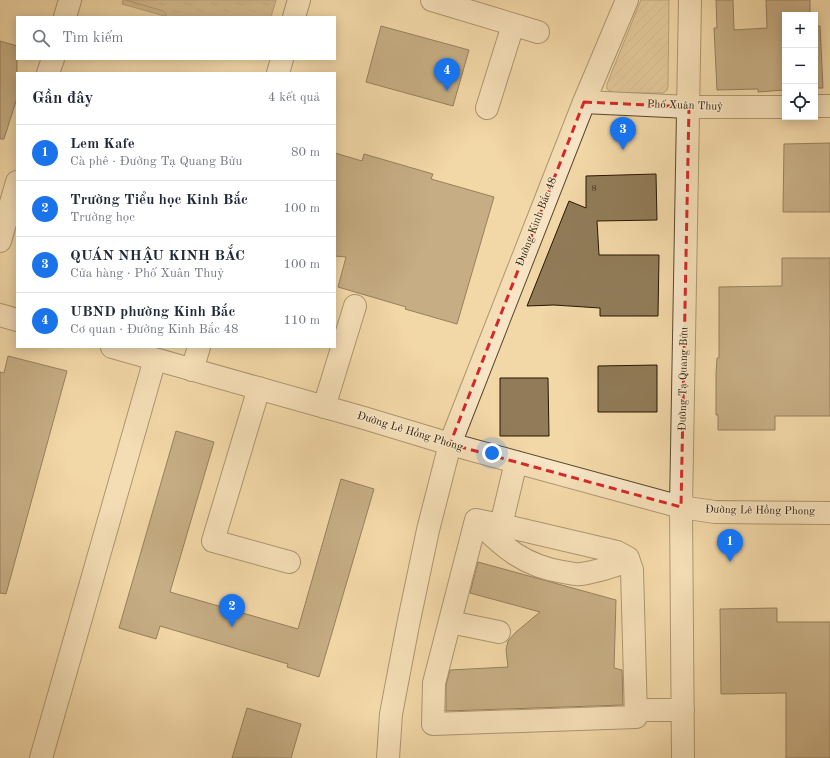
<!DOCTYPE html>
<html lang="vi">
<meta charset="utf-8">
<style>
body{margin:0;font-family:"Old Standard TT",serif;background:#f2f2f3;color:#1f2937}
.controls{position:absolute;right:12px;top:12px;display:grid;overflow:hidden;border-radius:0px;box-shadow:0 2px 10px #0003}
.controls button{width:36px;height:36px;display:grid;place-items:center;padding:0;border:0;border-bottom:1px solid #e0e1e3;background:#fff;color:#1f2937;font:20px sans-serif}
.you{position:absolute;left:492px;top:453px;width:14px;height:14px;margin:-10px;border:3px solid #fff;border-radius:50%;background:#1a73e8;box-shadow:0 0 0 6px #1a73e833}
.badge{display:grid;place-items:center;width:26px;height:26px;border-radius:50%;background:#1a73e8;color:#fff;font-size:13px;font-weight:700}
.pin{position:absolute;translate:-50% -33px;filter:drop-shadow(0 1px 2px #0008)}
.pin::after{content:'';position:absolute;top:21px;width:14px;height:12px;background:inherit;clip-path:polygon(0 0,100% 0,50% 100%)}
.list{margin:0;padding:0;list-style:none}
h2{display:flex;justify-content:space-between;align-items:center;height:52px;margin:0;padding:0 16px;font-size:17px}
h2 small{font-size:13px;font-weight:400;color:#747a83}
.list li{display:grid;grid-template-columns:26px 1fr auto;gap:12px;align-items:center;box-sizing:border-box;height:56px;padding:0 16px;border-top:1px solid #e0e1e3}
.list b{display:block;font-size:15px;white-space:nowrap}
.list p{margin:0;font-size:13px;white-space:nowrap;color:#747a83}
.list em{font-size:13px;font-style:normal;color:#747a83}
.icon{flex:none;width:22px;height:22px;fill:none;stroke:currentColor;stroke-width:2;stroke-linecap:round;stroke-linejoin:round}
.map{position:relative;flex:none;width:830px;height:758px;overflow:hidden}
.search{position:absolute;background:#fff;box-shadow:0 2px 10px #0003;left:16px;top:16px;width:320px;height:44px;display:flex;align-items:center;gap:10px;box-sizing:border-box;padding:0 14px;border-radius:0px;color:#747a83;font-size:15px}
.panel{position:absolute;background:#fff;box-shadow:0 2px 10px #0003;left:16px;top:72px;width:320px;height:276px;border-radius:0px}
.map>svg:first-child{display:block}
.garden{fill:url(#garden-furrows);stroke:#7b6647}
.water{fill:url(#water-ripples);stroke:#776344}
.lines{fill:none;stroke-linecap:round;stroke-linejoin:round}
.shore{stroke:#6a5639;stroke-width:1}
.building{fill:#917b58;stroke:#271703}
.minor-casing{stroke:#5a472c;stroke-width:24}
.minor{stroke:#f7e5c6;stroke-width:22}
.marked{fill:none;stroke:#d62828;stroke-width:3;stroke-dasharray:8 5;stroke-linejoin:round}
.labels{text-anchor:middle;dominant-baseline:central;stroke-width:3;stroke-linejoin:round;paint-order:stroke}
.number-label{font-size:9px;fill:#423018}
.street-label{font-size:11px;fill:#271703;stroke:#f7e5c6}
</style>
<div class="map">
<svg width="830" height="758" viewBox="0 0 830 758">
<defs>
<pattern id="garden-furrows" width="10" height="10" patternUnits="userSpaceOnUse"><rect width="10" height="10" fill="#cfb68b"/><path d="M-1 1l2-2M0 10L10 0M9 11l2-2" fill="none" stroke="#b29c76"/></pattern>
<pattern id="water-ripples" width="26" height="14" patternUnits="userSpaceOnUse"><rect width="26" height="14" fill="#ad966f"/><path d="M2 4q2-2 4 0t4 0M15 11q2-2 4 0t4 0" fill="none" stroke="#8d7959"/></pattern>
</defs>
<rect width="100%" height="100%" fill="#f2d7a7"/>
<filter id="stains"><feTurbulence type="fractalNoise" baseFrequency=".005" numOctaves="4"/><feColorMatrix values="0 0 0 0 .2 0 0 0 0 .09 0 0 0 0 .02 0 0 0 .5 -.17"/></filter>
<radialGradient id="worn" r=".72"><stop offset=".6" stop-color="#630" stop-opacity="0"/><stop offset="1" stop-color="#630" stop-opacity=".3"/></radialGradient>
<path class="garden" d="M641,0h28l-1,87 -1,3 -4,3h-49l-7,-4v-5z"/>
<path class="water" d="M123,0h153l-5,17h-103l-46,-13z"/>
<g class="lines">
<path class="shore" d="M126,0l37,11 3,3v3"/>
</g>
<path class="building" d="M716,0h17l1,30 33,-2 -1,-28h44v15h-25v75l-27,2v-3l-41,1 -3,-62h3z
M381,26l88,24 -16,56 -87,-24z
M815,26h5l3,62h-8z
M0,41l17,5v52l-13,41h-4z
M830,143v69h-47l1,-68z
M335,153l27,8 2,-7 69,20 -2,5 63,18 -37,127 -52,-15 1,-2 -68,-20 8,-30 -11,-1z
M656,174l1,46 -60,1 2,34h60l-1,61h-58v-8l-46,-3 -27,1 42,-105 17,7v-32z
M782,258h48v158h-55v14h-57v-15h-2v-41l1,-16h2v-71l63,-1z
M8,356l59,15 -61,223 -6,-1v-221l4,1z
M657,365v47h-59v-46z
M500,378h48l1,58h-49z
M176,431l38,11 -44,150 128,37 43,-150 33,10 -55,188 -32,-10 1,-3 -128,-38 -4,13 -37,-11z
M478,562l138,38 -2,68 8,2 1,35 -177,6v-26l4,-15 58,-3 -2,-17 2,-9 8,-9 24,-20 -70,-19z
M777,608v14h53v136h-44v-65l-65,1 -1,-85z
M247,708l54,16 -10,34h-59z"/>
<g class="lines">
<g class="minor-casing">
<path id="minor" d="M432,0l106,32
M65,17l5,-17
M294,17l5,-17
M48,73l5,-14
M278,73l4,-14
M584,102l105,5h96
M815,106h15
M487,108l26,-83
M0,241l17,-59
M0,315l17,5
M112,347l252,71 86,26 231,63 34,5 115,1
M192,370l7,-23
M259,388l-46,153 76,21
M324,407l31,-101
M476,520c27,27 48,46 87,52 6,1 13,3 18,2 17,-2 32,-8 48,-13
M501,525l116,27 11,6 4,12 4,147 -203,7 1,-41 42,-163 25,5 15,-63
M450,622l49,10
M636,710h47
M41,758l114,-399
M388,758l3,-44 17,-89 20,-95 22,-86 134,-342 43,-102
M683,758l-2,-251 9,-507"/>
</g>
<use href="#minor" class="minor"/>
</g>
<path d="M0 0H830V758H0ZM584,102l105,5 -8,400 -231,-63z" fill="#f2d7a7" fill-opacity=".55" fill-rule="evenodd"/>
<path class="marked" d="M584,102l105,5 -8,400 -231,-63z"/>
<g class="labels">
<g class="number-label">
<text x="594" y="188">8</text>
</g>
<g class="street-label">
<text transform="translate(685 106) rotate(2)">Phố Xuân Thuỷ</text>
<text transform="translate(537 222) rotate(-69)">Đường Kinh Bắc 48</text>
<text transform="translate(684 379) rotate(-89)">Đường Tạ Quang Bửu</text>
<text transform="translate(410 432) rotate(17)">Đường Lê Hồng Phong</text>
<text transform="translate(760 511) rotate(1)">Đường Lê Hồng Phong</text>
</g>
</g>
<rect width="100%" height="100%" filter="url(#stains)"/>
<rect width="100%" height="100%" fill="url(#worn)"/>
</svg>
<div class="controls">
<button>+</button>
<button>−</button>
<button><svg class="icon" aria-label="locate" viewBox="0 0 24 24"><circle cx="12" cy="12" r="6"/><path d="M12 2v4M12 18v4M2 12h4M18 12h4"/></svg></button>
</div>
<div class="you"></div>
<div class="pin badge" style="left:730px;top:562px">1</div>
<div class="pin badge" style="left:232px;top:627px">2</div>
<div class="pin badge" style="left:623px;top:150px">3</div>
<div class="pin badge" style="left:447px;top:91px">4</div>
<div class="search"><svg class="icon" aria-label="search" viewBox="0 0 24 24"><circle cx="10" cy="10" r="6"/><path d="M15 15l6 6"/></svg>Tìm kiếm</div>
<section class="panel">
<h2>Gần đây<small>4 kết quả</small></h2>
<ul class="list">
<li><span class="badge">1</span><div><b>Lem Kafe</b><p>Cà phê · Đường Tạ Quang Bửu</p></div><em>80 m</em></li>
<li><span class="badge">2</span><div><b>Trường Tiểu học Kinh Bắc</b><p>Trường học</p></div><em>100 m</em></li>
<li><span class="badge">3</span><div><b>QUÁN NHẬU KINH BẮC</b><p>Cửa hàng · Phố Xuân Thuỷ</p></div><em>100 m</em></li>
<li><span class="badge">4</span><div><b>UBND phường Kinh Bắc</b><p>Cơ quan · Đường Kinh Bắc 48</p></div><em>110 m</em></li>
</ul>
</section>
</div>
